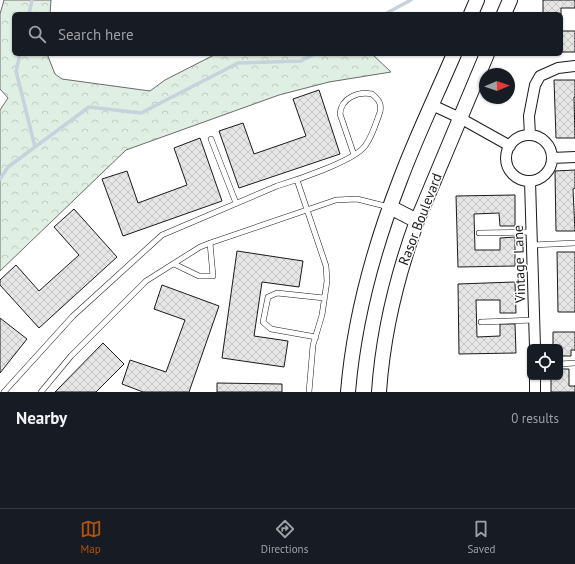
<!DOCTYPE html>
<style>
body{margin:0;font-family:"PT Sans",sans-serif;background:#242831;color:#f1f3f6}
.controls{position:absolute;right:12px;bottom:12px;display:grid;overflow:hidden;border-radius:6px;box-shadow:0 1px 3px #0004}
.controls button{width:36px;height:36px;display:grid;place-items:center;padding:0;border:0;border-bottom:1px solid #363941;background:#171b24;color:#f1f3f6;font:20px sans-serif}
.compass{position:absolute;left:479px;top:68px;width:36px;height:36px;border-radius:50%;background:#171b24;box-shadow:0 1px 3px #0004;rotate:88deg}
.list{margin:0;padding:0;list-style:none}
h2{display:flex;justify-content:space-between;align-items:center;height:52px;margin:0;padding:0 16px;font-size:17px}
h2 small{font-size:13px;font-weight:400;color:#9ea1a6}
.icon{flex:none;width:22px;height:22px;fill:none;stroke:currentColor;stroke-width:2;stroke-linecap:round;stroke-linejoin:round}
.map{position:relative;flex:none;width:575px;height:392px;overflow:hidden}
.search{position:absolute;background:#171b24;box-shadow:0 1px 3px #0004;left:12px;right:12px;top:12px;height:44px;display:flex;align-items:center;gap:10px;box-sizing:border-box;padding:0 14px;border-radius:6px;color:#9ea1a6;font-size:15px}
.sheet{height:116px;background:#171b24}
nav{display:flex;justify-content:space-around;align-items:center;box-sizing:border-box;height:56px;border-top:1px solid #363941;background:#171b24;font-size:11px;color:#9ea1a6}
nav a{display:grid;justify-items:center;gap:2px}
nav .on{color:#b45309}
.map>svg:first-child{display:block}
.forest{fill:url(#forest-crowns);stroke:#6a6a6a}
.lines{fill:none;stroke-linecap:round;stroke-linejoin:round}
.stream{stroke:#c6d2dc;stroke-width:3.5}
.building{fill:url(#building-cross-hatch);stroke:#1a1a1a}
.lane-casing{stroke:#1a1a1a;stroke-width:6}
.street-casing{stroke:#1a1a1a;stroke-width:12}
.secondary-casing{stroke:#1a1a1a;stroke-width:16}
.lane{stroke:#fff;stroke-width:5}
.street{stroke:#fff;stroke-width:10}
.secondary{stroke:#fff;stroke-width:14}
.labels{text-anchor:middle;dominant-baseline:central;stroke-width:3;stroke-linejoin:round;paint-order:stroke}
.street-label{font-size:14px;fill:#1a1a1a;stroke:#fff}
</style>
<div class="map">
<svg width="575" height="392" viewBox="0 0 575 392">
<defs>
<pattern id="forest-crowns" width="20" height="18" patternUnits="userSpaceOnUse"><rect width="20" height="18" fill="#e0efe3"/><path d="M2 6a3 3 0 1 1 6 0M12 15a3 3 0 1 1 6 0" fill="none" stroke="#c0ccc2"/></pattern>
<pattern id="building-cross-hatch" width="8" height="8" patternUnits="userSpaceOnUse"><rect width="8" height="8" fill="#e6e6e6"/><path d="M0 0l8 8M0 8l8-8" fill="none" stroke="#c5c5c5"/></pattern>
</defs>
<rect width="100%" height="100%" fill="#fff"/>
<path class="forest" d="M4,0h47l-1,14h-36v40h33l8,20 7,5 88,12 15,-11 51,-26h156l19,18 -62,10 -50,13 -153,55 -126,121v-161l8,-12 -8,-9v-75z"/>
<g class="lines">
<path class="stream" d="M29,14l3,-14
M385,14l26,-14
M20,54l-4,17 19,76
M0,179l8,-12 81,-60 52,6 97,-50 63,-2 13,-7"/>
</g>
<path class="building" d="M543,0h32v8h-14v6h-18z
M561,24v7h14v21h-14z
M554,80h21v17h-1l1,41h-19z
M319,90l21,64 -101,34 -20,-57 24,-8 11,31 52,-18 -13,-37z
M200,138l22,63 -99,35 -21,-57 25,-8 11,32 49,-18 -13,-37z
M575,170v18l-2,1 2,42h-19l-1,-60z
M515,195v31h-15l-1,-13 -25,1 1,36h25v-12l15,-1v29l-57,1 -2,-71z
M74,209l43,48 -78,71 -39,-43v-5l16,-15 23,26 40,-36 -25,-28z
M237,251l66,10 -4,26 -37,-5 -8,54 34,5 -4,26 -62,-9z
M557,252h18v60h-17z
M515,282l1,31h-16v-13h-24l1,37 23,-1v-12h15l1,29 -57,1 -1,-70z
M162,285l57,21 -30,86h-46l-21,-8 8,-24 36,12 19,-52 -31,-11z
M0,318l27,21 -27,34z
M553,332h22v18h-4v6h-11v-9h-7z
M103,343l21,21 -28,28h-41z
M560,369h9v17h6v6h-24v-15h9z
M217,383l65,1v8h-65z"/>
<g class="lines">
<g class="lane-casing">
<path id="lane" d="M211,139l25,64
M297,180l29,86 1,15 -5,34 -9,30 -4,47
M479,233l53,-1
M532,245l43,-2
M174,264l25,12h14l-3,-33
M481,322l53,-2
M316,337l-45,-8 -8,-7 5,-25 9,-4 47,5
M560,364l15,-1
M4,392l69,-76 89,-81 115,-49c20,-6 77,-25 88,-40 7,-9 11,-23 15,-34 2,-9 -2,-13 -8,-18 -14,-3 -31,4 -32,20l14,41
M41,392l30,-36 75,-75 54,-34 10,-4 126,-43 21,-1 32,8"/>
</g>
<g class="street-casing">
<path id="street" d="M432,105l28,13 50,28
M530,135l-1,-19 6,-31 5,-9 18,-8 17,-2
M506 158a23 23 0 1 1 46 0a23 23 0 1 1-46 0Z
M552,158l23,-1
M530,181l5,166
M535,377v15"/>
</g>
<g class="secondary-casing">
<path id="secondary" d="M471,14l6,-14
M504,14l6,-14
M390,207l27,14
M348,392c6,-72 26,-145 52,-212 16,-43 36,-84 54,-126
M379,392c4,-59 18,-116 38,-171l70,-167"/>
</g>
<use href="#lane" class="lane"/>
<use href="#street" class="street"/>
<use href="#secondary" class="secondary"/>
</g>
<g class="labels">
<g class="street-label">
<text transform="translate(420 219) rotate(-69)">Rasor Boulevard</text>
<text transform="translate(519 264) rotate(-92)">Vintage Lane</text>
</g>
</g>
</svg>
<div class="controls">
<button><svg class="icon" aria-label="locate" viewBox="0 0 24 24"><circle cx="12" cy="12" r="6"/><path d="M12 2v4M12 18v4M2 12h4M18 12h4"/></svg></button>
</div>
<svg class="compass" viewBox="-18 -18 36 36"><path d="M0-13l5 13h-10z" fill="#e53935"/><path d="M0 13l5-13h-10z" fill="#9ea1a6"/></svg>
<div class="search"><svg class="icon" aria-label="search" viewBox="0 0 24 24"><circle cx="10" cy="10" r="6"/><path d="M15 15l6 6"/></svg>Search here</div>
</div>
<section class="sheet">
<h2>Nearby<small>0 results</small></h2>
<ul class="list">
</ul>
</section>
<nav>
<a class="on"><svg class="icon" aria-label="map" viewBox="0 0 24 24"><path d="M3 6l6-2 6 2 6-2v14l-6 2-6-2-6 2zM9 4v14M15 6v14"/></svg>Map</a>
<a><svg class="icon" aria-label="directions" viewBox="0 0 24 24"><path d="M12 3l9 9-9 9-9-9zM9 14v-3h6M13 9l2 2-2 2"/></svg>Directions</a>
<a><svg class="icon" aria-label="saved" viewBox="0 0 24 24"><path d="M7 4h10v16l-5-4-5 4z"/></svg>Saved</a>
</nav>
